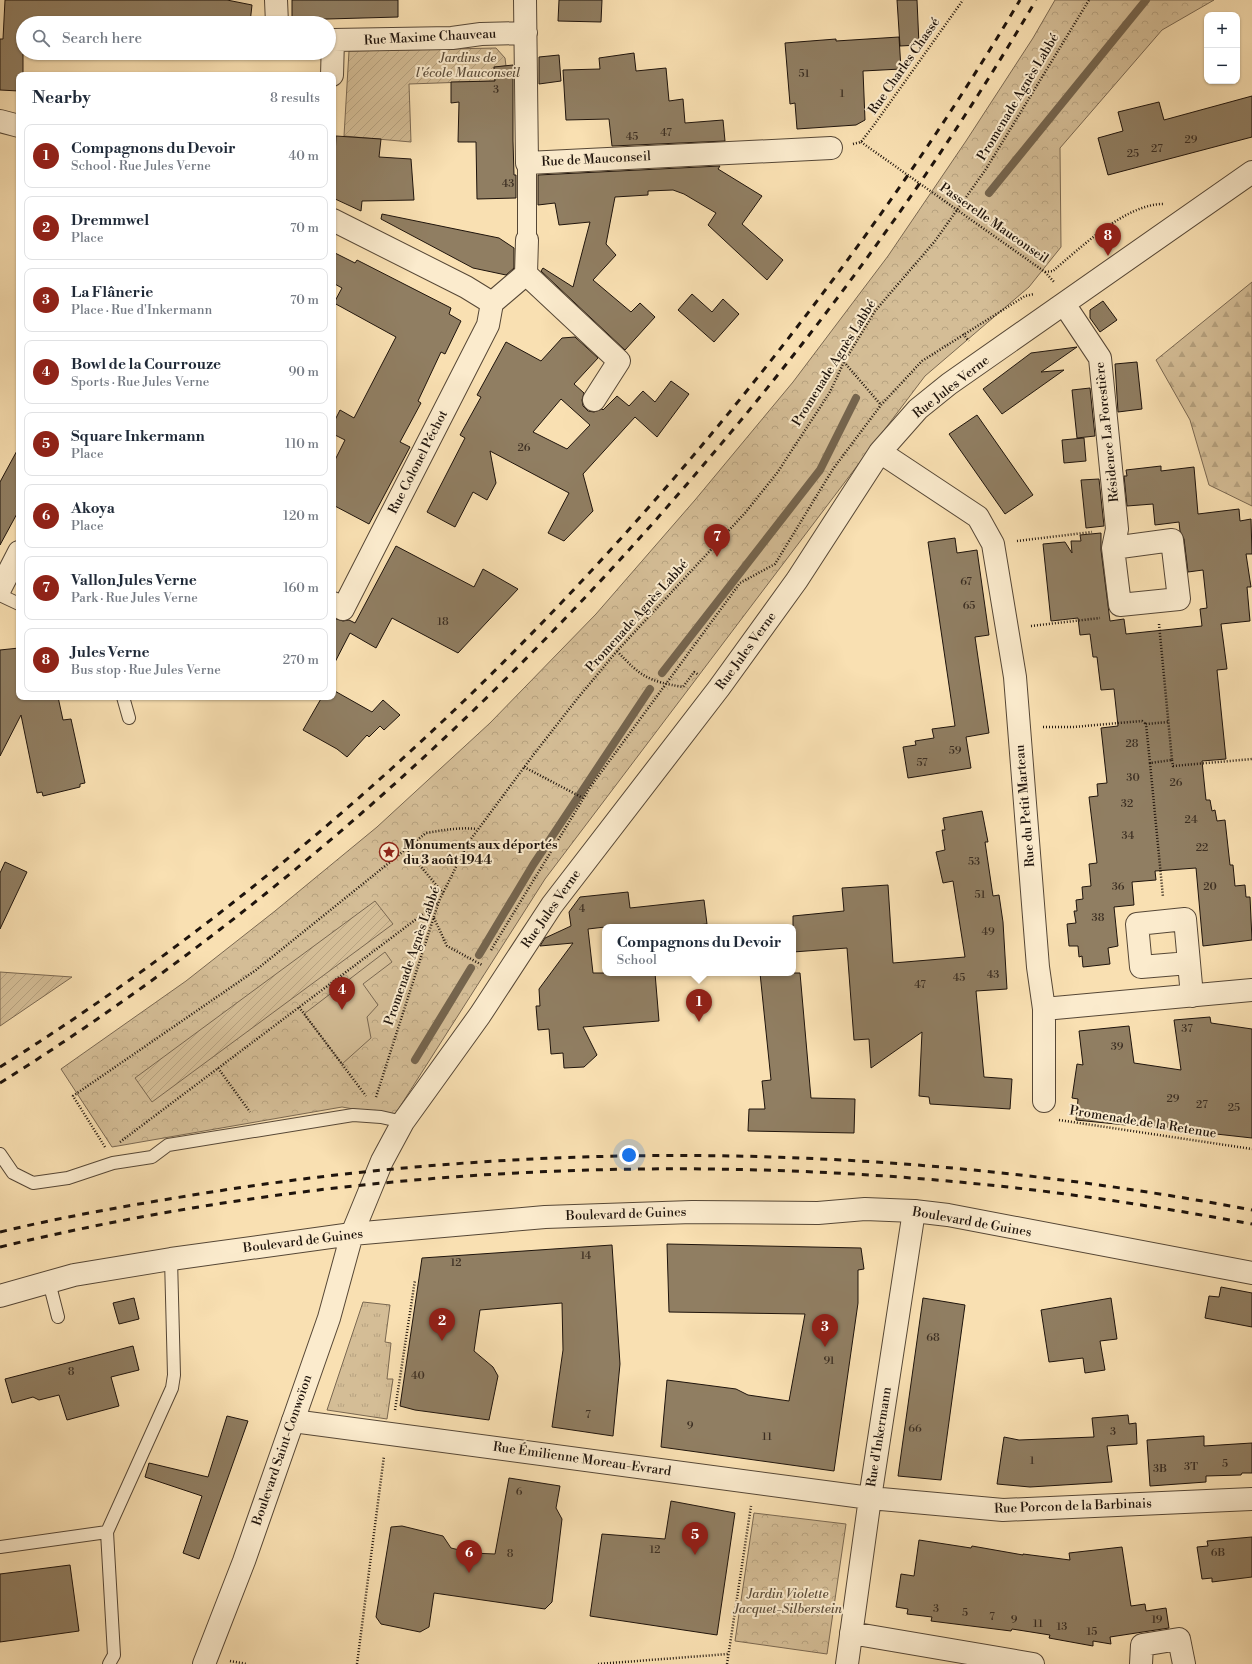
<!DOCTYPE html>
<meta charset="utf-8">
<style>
body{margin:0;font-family:"Libre Bodoni",serif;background:#f6f6f7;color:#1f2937}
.controls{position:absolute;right:12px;top:12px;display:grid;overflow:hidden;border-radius:8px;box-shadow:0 1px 3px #0004}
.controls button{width:36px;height:36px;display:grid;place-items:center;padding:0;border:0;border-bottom:1px solid #e0e1e3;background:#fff;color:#1f2937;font:20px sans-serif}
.you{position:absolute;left:629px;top:1155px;width:14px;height:14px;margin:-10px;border:3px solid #fff;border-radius:50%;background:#1a73e8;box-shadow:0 0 0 6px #1a73e833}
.badge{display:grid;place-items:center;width:26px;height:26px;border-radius:50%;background:#8f2418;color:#fff;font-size:13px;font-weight:700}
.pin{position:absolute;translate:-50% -33px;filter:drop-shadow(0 1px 2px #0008)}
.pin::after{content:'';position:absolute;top:21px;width:14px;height:12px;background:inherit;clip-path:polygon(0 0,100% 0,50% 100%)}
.popup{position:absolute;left:602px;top:924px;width:194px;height:52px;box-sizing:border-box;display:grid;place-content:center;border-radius:8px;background:#fff;filter:drop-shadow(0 1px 3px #0005);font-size:13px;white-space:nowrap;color:#747a83}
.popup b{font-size:15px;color:#1f2937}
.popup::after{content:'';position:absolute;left:50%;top:100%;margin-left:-8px;border:8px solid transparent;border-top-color:#fff}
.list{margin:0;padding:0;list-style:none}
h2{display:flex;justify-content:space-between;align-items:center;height:52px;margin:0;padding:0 16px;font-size:17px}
h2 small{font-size:13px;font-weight:400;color:#747a83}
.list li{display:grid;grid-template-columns:26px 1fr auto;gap:12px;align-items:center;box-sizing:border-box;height:64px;margin:0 8px 8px;padding:0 8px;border:1px solid #e0e1e3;border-radius:8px}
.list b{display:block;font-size:15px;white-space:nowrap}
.list p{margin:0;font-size:13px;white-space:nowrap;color:#747a83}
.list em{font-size:13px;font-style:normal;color:#747a83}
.icon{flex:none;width:22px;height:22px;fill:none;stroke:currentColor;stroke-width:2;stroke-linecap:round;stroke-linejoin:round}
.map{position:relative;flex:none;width:1252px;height:1664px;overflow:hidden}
.search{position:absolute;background:#fff;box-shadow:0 1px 3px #0004;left:16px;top:16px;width:320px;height:44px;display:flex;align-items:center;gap:10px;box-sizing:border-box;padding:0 14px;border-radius:22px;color:#747a83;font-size:15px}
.panel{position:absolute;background:#fff;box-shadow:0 1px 3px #0004;left:16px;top:72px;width:320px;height:628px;border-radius:8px}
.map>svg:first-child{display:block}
.grass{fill:url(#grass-tufts);stroke:#7a6851}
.forest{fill:url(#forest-firs);stroke:#7a6851}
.park{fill:url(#park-crowns);stroke:#7a6851}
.garden{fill:url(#garden-furrows);stroke:#7a6851}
.pitch{fill:#d4bd96;stroke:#7a6851}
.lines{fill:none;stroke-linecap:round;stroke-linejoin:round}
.stream{stroke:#75654e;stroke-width:8}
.building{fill:#907e62;stroke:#1f140c;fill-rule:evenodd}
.service-casing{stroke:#564736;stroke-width:14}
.pedestrian-casing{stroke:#564736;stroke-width:20}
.minor-casing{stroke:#564736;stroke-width:24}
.tertiary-casing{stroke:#564736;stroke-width:24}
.path{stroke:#1f140c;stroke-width:2.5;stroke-dasharray:1 2;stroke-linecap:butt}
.service{stroke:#fbebcd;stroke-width:12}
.pedestrian{stroke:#fbebcd;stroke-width:18}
.minor{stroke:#fbebcd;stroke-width:22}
.tertiary{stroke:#fbebcd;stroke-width:22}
.rail{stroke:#1f140c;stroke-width:3;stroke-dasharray:7 7;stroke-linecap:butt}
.path-bridge{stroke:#1f140c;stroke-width:2.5;stroke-dasharray:1 2;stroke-linecap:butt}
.labels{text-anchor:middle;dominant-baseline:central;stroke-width:4;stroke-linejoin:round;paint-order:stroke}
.number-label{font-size:11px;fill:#3b2e22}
.street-label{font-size:13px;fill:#1f140c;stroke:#fbebcd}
.park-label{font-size:13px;font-style:italic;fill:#5e4f3c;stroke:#fbebcd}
.poi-label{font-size:13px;font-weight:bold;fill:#1f140c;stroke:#fbebcd;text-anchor:start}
</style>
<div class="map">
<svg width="1252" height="1664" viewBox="0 0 1252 1664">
<defs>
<pattern id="grass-tufts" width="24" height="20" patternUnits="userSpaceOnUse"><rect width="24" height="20" fill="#d4bd96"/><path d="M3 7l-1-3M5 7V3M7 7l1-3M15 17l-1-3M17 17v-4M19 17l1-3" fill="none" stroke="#b6a280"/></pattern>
<pattern id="forest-firs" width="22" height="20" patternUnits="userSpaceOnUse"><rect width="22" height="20" fill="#d4bd96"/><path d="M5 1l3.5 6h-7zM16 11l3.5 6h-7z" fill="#b6a280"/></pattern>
<pattern id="park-crowns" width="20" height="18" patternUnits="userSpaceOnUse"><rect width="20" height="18" fill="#d4bd96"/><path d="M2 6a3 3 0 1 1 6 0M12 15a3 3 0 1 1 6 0" fill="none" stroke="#b6a280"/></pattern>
<pattern id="garden-furrows" width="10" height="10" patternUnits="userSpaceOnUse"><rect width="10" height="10" fill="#d4bd96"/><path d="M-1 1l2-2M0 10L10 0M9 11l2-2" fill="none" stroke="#b6a280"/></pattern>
</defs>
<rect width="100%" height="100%" fill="#f9e0b2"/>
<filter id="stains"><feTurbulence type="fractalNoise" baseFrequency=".005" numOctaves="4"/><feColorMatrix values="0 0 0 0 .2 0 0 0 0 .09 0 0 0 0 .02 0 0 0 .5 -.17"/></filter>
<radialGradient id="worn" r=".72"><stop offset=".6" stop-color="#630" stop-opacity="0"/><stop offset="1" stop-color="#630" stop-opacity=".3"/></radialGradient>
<path class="grass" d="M363,1302l27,3 -5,37 6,1 -4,36h6l-6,40 -60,-9z"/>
<path class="forest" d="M1252,282v224l-43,-21 -19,-65 -34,-60z"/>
<path class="park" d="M1055,0h159l-52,30 -102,118 1,99 -32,40 -104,89 -380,503 -151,237 -52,-9 -230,40 -51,-78 125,-88 89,-70 102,-84 113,-104 106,-109 99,-114 98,-118 95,-126 78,-115 67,-103z
M754,1513l92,11 -19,130 -92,-13z"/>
<path class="garden" d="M496,48l9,10 1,8 -12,1 1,14 -86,3 2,58 -67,-6 5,-85z
M375,901l18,23 -241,178 -17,-24z
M0,972l72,5 -72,49z"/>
<path class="pitch" d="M385,952l7,10 -29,22 15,21 -11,12 4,21 -29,26 -38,-50z"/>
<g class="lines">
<path class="stream" d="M989,193l157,-193
M662,673l158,-203 36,-72
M479,955l54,-90 117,-176
M415,1060l56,-92"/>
</g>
<path class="building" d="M5,0h222l25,5 -2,18h-227v52h-4v16l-19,-1v-51h3z
M292,0h106v17l-106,3z
M559,0h43l-1,22 -43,-1z
M897,0h20l2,45 -19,1z
M899,37l2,32 -38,2 2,49 -9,5 -59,4 -2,-26 -5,1 -5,-61 51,-4v2z
M177,53h47l-1,4z
M634,53l2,18 30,-3 3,33 14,-2 2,24 38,-3 2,21 -113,5 -3,-27 -43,1 -3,-50 37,-1 -1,-11z
M559,55l2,26 -22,3v-27z
M513,65v76l1,34h2v23l-39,1 -1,-57h-18l1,-40 -8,1v-21l44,-1 -1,-14z
M1252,96v41l-144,38 -10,-37 25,-7 -5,-19 41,-10 5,18z
M336,136l45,3 -2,18 32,2 3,41 -52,1 -1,10 -28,-13z
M720,166l-2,3 44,27 -20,28 41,36 -16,20 -59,-55 8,-12 -32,-19 -11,-4 -25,1v4l-33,2 -9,47 10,11 -23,25 38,32 9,-9 15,14 -30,33 -84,-79 2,-3 30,19 17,-65 -31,3 -4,-22 -17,2v-30z
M382,214l117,24 15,10v20l-8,7 -33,-7 -92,-49z
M333,252l22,11 2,-3 94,48 -2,6 12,7 -16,33 -4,-2 -23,49 3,2 -21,39 10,5 -41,77 -36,-19v-41l12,-24 -12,-6v-10l7,-14 14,8 42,-81 -62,-34 8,-15 -9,-5z
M692,294l20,18 11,-13 16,15 -25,28 -36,-32z
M1103,301l14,19 -17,12 -10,-14v-8z
M575,337l23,21 -24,26 10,9 -2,7 1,6 5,5 6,1 8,-3 1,1 14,-14 12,10 14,-15 12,11 16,-21 18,13 -32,43 -22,-20 -52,57 10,37 -29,30 -16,-8 21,-40 -79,-42 6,32 -9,17 -14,-8 -18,35 -28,-15 38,-74 -5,-3 21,-38 -4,-2 29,-53 35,19 21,-23zM561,399l29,26 -23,24 -34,-17z
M1077,347l-36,25 23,-2 -62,44 -19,-25 48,-36z
M1137,362l5,47 -24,3 -3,-48z
M1090,388l5,48 -18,2 -5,-48z
M977,415l56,80 -28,19 -56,-80z
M1084,438l2,23 -22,2 -2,-23z
M19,447v63l-19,35v-63z
M1161,466v5l33,-4 4,47 41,-5 1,12 11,-2 1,35h-6l5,33h-4l3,34 -29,3 6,45 -10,1 9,89 -24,2 4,39h4l2,11 3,-1 2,11 8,-1 5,45h3l2,21 10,-1 1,12h4l2,43 -49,6 -7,-78 -41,3 1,9 -24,2 2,23 -20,2 4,39 -10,2 2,16 -27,3 -1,-11 -3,1 -1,-11h-9l-2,-22 9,-1 -2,-12h3l-1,-11 7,-1 -1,-12 9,-1 -2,-22 8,-1 -8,-66 9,-1 -1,-12 10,-1 -6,-55 17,-2 -4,-37 -13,1 -4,-33h-4l-3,-23 -10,1 -2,-17 -27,3 -8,-77 22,-2 7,11 -1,-12h10l-1,-6 21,-2v17l9,71 14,-2 2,15 76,-8 -2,-17 7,-1 -4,-38 -15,2 -4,-33 -4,-8 -1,-9 -24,3 -2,-21 -26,2 -3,-30h3l-1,-6z
M1099,479l5,47 -18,2 -5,-48z
M955,538l2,15 20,-3 12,85 -14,2 14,96 -23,4 5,31 -63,10 -5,-31 13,-2 -1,-4 19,-3 -2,-9 23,-3 -27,-184z
M396,546l78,41 9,-18 35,20 -60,64 -66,-35 -16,30 -26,-15 -17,33v-48l10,3 6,-1 6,3z
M19,648v49h39l5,23 8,-1 14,64 -5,1v3l-37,9 -1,-4 -5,1 -16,-78 -21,41v-106z
M333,690l39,22 11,-12 17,15 -16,15 -4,-4 -11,11 -2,-2 -20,22 -10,-8 -34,-19 19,-33h11z
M982,811l6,31h-3l8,54 6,-1 4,27 4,67 -31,2 8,86 28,2 -2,30 -80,-5 -1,-7 -10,-1 3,-64 -51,36 -2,-29 -15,1 -7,-92 -54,4v-36l51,-5 -2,-23 46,-3 5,78 72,-6 -12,-76 -10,2 -7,-31 9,-2 -3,-20h3l-2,-12z
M5,862l22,10 -27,57v-56z
M628,892l2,16 74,-8 3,24 -30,3h-72l-17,2 5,44h62l4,48 -76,6 14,28 -13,12 -20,1 -1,-15 -12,1 -2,-25 -11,1 -2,-24h4l-1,-17 34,-46 -33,3 5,-8 26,-12 -2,-14 11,-15z
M760,973h40l11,125 44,1 -1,34 -106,-2 1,-22h16l-3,-28 9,-1z
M1210,1017l1,6 41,6v109l-126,-14v1l-50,-5 2,-21 -6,-1 5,-34 6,1 -4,-34 50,-5 5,37 47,7 -7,-50z
M667,1244l194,4 3,21 -6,1v33l-24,168 -173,-24 6,-67 69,9 12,6 41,6 16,-87 -136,-2z
M612,1245l8,119 -7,72 -61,-9 11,-77 -1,-47 -82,7 -6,41 19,16 5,9 -9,44 -74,-10 -15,-4 22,-148z
M1221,1287l31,6v34l-47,-9 4,-22 10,1z
M134,1298l5,21 -20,5 -6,-21z
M923,1298l42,7 -24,175 -43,-4z
M1111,1298l6,41 -17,2 5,29 -20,3 -2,-15 -34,4 -8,-52z
M133,1346l6,24 -28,7 8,29 -52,14 -8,-25 -20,5 -6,-3 -21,6 -7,-24z
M1128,1415l1,9 7,-1 1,21 -30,2 5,36 -82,5 -33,-3 7,-47 15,3 75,-3 -2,-19z
M227,1416l21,5 -49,138 -16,-6 19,-57 -57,-19 4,-14 59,14z
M1204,1436v10l48,-3v30h-10l-1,2 -35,1v6l-56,4 -3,-46z
M509,1478l51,8 -4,22 6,11 -10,83 -7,7 -111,-16 -5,34 -9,5 -39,-8 -5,-7 15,-90 11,-1 41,10 8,12 21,5 23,1z
M671,1501l64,12 -18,122 -127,-19 12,-82 63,5z
M1252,1537v40l-40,5v-4l-10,1 -5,-32 11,-1 -1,-5z
M919,1540l52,8 1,-2 51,9v-1l47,6 -1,-7 53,-6 9,59 14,-2 1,7 20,-3 3,20 -59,9 1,7 -18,-3v5l-44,-8 1,-3 -38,-6 -1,2 -80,-10 1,-4 -25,-3 1,-5 -12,-2 5,-33 13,2z
M70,1565l9,66 -79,11v-68z"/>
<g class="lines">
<g class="service-casing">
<path id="service" d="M0,595l19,9
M123,697l6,21
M0,1154l13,19 20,10 35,-5 45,-15 39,-6 16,-12 185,-30 28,2 22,5
M49,1282l9,35
M107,1532l7,123 -5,9
M0,1547l107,-15 65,-144 2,-13 -3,-116"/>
</g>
<g class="pedestrian-casing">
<path id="pedestrian" d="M527,240v-77"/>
</g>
<g class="minor-casing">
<path id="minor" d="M276,0l1,23
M525,0l2,163 304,-15
M329,40h4l-1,35
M333,40l119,-2 29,-4 45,-1
M0,121l19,5
M333,220l133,67 26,16
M526,274l93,87 -25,39
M492,303l34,-29 1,-34
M1064,304l36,54 17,171 -4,19 7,57 59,-6 -7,-59 -59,8
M880,452l98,65 15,27 22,133 23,290 6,42 208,-19
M0,589l19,-37
M333,603l10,6 145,-284 4,-22
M1189,963l-48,4 -4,-43 48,-5 7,77
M1044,1009v92
M352,1234l30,-73 21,-39 77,-107 72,-110 167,-217 78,-108 83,-128 38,-43 31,-25 303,-212
M293,1421l577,77 133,12 249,-11
M851,1633l182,31
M847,1664l23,-166 44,-287
M1141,1664l1,-19 37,-6 5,25"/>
</g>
<g class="tertiary-casing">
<path id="tertiary" d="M0,1296l74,-21 97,-16 181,-25 193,-17 147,-5 126,1 47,-4 49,2 34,4 304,58
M204,1664l40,-103 85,-243 23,-84"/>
</g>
<path class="path" d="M853,144l8,-2 13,-17 89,-125
M1045,272l8,-1c27,-23 73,-67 110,-67
M1045,272l9,10
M963,334l6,7
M844,362l37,43
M1017,541l75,-9
M1159,624l13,136 -22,3 13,134
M1031,626l69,-8
M617,651c24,26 31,30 66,36l11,-15 5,3
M1043,727h30l69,-6 4,3
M1172,760l1,6 79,-7
M1150,763l-4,-39 22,-2
M524,767l59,31
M406,849l37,44
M434,918l13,28 35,19
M491,950l100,-164 149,-203 35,-19 58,-95 48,-64 41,-44 103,-65 9,-2
M299,1007l67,89
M218,1068l32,44
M376,1097l63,-196 29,-58 66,-89 43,-55 40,-48 128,-138 32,-40 53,-81 14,-30 31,-51 60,-70 51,-72 103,-169
M1059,1120l193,29
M120,1142l319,-240
M105,1147l-32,-51 183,-126 170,-137c18,-3 34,-6 51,-4
M395,1410l20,-130
M230,1661l17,3
M357,1664l27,-208
M598,1664l130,-10
M727,1664l24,-158"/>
<use href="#service" class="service"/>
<use href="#pedestrian" class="pedestrian"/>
<use href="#minor" class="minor"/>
<use href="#tertiary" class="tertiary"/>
<path class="rail" d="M0,1067c283,-178 531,-410 741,-669 102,-126 196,-258 279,-398
M0,1083c266,-167 502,-380 705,-620 123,-144 235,-299 331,-463
M0,1232c66,-16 132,-27 199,-38 352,-57 703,-50 1053,16
M0,1247c319,-77 662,-96 989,-62 88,9 176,23 263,39"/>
<path class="path-bridge" d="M861,142l184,130"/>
</g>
<defs>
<g id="sight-ring" transform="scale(1)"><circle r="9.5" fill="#fbebcd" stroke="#8f2418" stroke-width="1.5"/><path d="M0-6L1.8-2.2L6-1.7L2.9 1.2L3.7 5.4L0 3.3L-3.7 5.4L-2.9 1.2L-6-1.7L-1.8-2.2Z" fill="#8f2418"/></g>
</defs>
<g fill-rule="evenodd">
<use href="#sight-ring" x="389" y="852"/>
</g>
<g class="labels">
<g class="number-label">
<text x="804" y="74">51</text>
<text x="496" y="90">3</text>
<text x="842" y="94">1</text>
<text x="666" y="133">47</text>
<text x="632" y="137">45</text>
<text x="1191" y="140">29</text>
<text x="1157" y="149">27</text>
<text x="1133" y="154">25</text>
<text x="508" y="184">43</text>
<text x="524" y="448">26</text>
<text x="966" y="582">67</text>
<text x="969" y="606">65</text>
<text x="443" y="622">18</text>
<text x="1132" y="744">28</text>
<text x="955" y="751">59</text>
<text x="922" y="763">57</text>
<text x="1133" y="778">30</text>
<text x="1176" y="783">26</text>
<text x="1127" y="804">32</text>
<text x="1191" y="820">24</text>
<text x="1128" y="836">34</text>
<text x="1202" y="848">22</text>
<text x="974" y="862">53</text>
<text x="1118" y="887">36</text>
<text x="1210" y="887">20</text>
<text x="980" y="895">51</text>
<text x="582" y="909">4</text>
<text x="1098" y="918">38</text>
<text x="988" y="932">49</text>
<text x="993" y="975">43</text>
<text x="959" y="978">45</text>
<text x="920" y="985">47</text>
<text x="1187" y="1029">37</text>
<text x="1117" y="1047">39</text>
<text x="1173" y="1099">29</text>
<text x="1202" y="1105">27</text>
<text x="1234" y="1108">25</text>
<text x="586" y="1256">14</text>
<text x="456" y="1263">12</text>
<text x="933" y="1338">68</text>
<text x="829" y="1361">91</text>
<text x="71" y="1372">8</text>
<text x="418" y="1376">40</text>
<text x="588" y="1415">7</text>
<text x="690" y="1426">9</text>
<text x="915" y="1429">66</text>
<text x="1113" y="1432">3</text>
<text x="767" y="1437">11</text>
<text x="1032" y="1461">1</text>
<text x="1225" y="1464">5</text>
<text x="1191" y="1467">3T</text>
<text x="1160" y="1469">3B</text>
<text x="519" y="1492">6</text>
<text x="655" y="1550">12</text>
<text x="1218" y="1553">6B</text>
<text x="510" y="1554">8</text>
<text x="936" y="1609">3</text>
<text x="965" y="1613">5</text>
<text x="992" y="1617">7</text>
<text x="1014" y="1620">9</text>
<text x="1157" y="1620">19</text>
<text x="1038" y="1624">11</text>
<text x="1062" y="1627">13</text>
<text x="1092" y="1632">15</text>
</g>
<g class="street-label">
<text transform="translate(430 37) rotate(-3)">Rue Maxime Chauveau</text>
<text transform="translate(904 66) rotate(-55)">Rue Charles Chassé</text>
<text transform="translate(1018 97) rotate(-59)">Promenade Agnès Labbé</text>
<text transform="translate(596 159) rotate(-3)">Rue de Mauconseil</text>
<text transform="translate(994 223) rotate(35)">Passerelle Mauconseil</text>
<text transform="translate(834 363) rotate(-58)">Promenade Agnès Labbé</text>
<text transform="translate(951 387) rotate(-38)">Rue Jules Verne</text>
<text transform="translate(1107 432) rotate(-96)">Résidence La Forestière</text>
<text transform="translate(418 462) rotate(-63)">Rue Colonel Péchot</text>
<text transform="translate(637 616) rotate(-48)">Promenade Agnès Labbé</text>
<text transform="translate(746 651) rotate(-54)">Rue Jules Verne</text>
<text transform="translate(1025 806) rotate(-95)">Rue du Petit Marteau</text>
<text transform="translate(551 909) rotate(-55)">Rue Jules Verne</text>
<text transform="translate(412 956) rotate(-71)">Promenade Agnès Labbé</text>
<text transform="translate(1143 1122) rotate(9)">Promenade de la Retenue</text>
<text transform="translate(626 1214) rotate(-2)">Boulevard de Guines</text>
<text transform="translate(972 1222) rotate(10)">Boulevard de Guines</text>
<text transform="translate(303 1241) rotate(-7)">Boulevard de Guines</text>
<text transform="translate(879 1437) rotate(-81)">Rue d'Inkermann</text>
<text transform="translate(282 1450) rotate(-71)">Boulevard Saint-Conwoïon</text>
<text transform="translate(582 1459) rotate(8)">Rue Émilienne Moreau-Evrard</text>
<text transform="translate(1073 1506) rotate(-2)">Rue Porcon de la Barbinais</text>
</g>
<g class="park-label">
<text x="468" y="58">Jardins de<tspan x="468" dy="15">l'école Mauconseil</tspan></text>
<text x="788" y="1594">Jardin Violette<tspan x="788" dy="15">Jacquet-Silberstein</tspan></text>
</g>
<g class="poi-label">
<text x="403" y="845">Monuments aux déportés<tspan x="403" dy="15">du 3 août 1944</tspan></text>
</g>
</g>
<rect width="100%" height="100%" filter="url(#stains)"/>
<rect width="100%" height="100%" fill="url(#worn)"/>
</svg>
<div class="controls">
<button>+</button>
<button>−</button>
</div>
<div class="you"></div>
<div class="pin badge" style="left:699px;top:1022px">1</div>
<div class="popup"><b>Compagnons du Devoir</b>School</div>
<div class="pin badge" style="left:442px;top:1341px">2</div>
<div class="pin badge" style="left:825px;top:1347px">3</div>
<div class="pin badge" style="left:342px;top:1010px">4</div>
<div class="pin badge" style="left:695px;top:1555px">5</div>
<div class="pin badge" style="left:469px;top:1573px">6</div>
<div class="pin badge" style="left:717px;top:557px">7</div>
<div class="pin badge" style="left:1108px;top:256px">8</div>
<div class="search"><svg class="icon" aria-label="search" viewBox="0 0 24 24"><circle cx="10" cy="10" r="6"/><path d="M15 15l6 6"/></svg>Search here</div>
<section class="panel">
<h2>Nearby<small>8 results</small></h2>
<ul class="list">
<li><span class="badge">1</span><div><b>Compagnons du Devoir</b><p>School · Rue Jules Verne</p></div><em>40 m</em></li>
<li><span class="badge">2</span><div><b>Dremmwel</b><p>Place</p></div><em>70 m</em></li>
<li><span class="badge">3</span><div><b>La Flânerie</b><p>Place · Rue d'Inkermann</p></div><em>70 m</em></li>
<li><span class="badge">4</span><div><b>Bowl de la Courrouze</b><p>Sports · Rue Jules Verne</p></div><em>90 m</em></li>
<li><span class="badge">5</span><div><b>Square Inkermann</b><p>Place</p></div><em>110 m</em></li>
<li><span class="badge">6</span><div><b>Akoya</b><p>Place</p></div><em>120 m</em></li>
<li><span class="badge">7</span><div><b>Vallon Jules Verne</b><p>Park · Rue Jules Verne</p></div><em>160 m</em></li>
<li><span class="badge">8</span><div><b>Jules Verne</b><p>Bus stop · Rue Jules Verne</p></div><em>270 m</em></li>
</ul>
</section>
</div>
